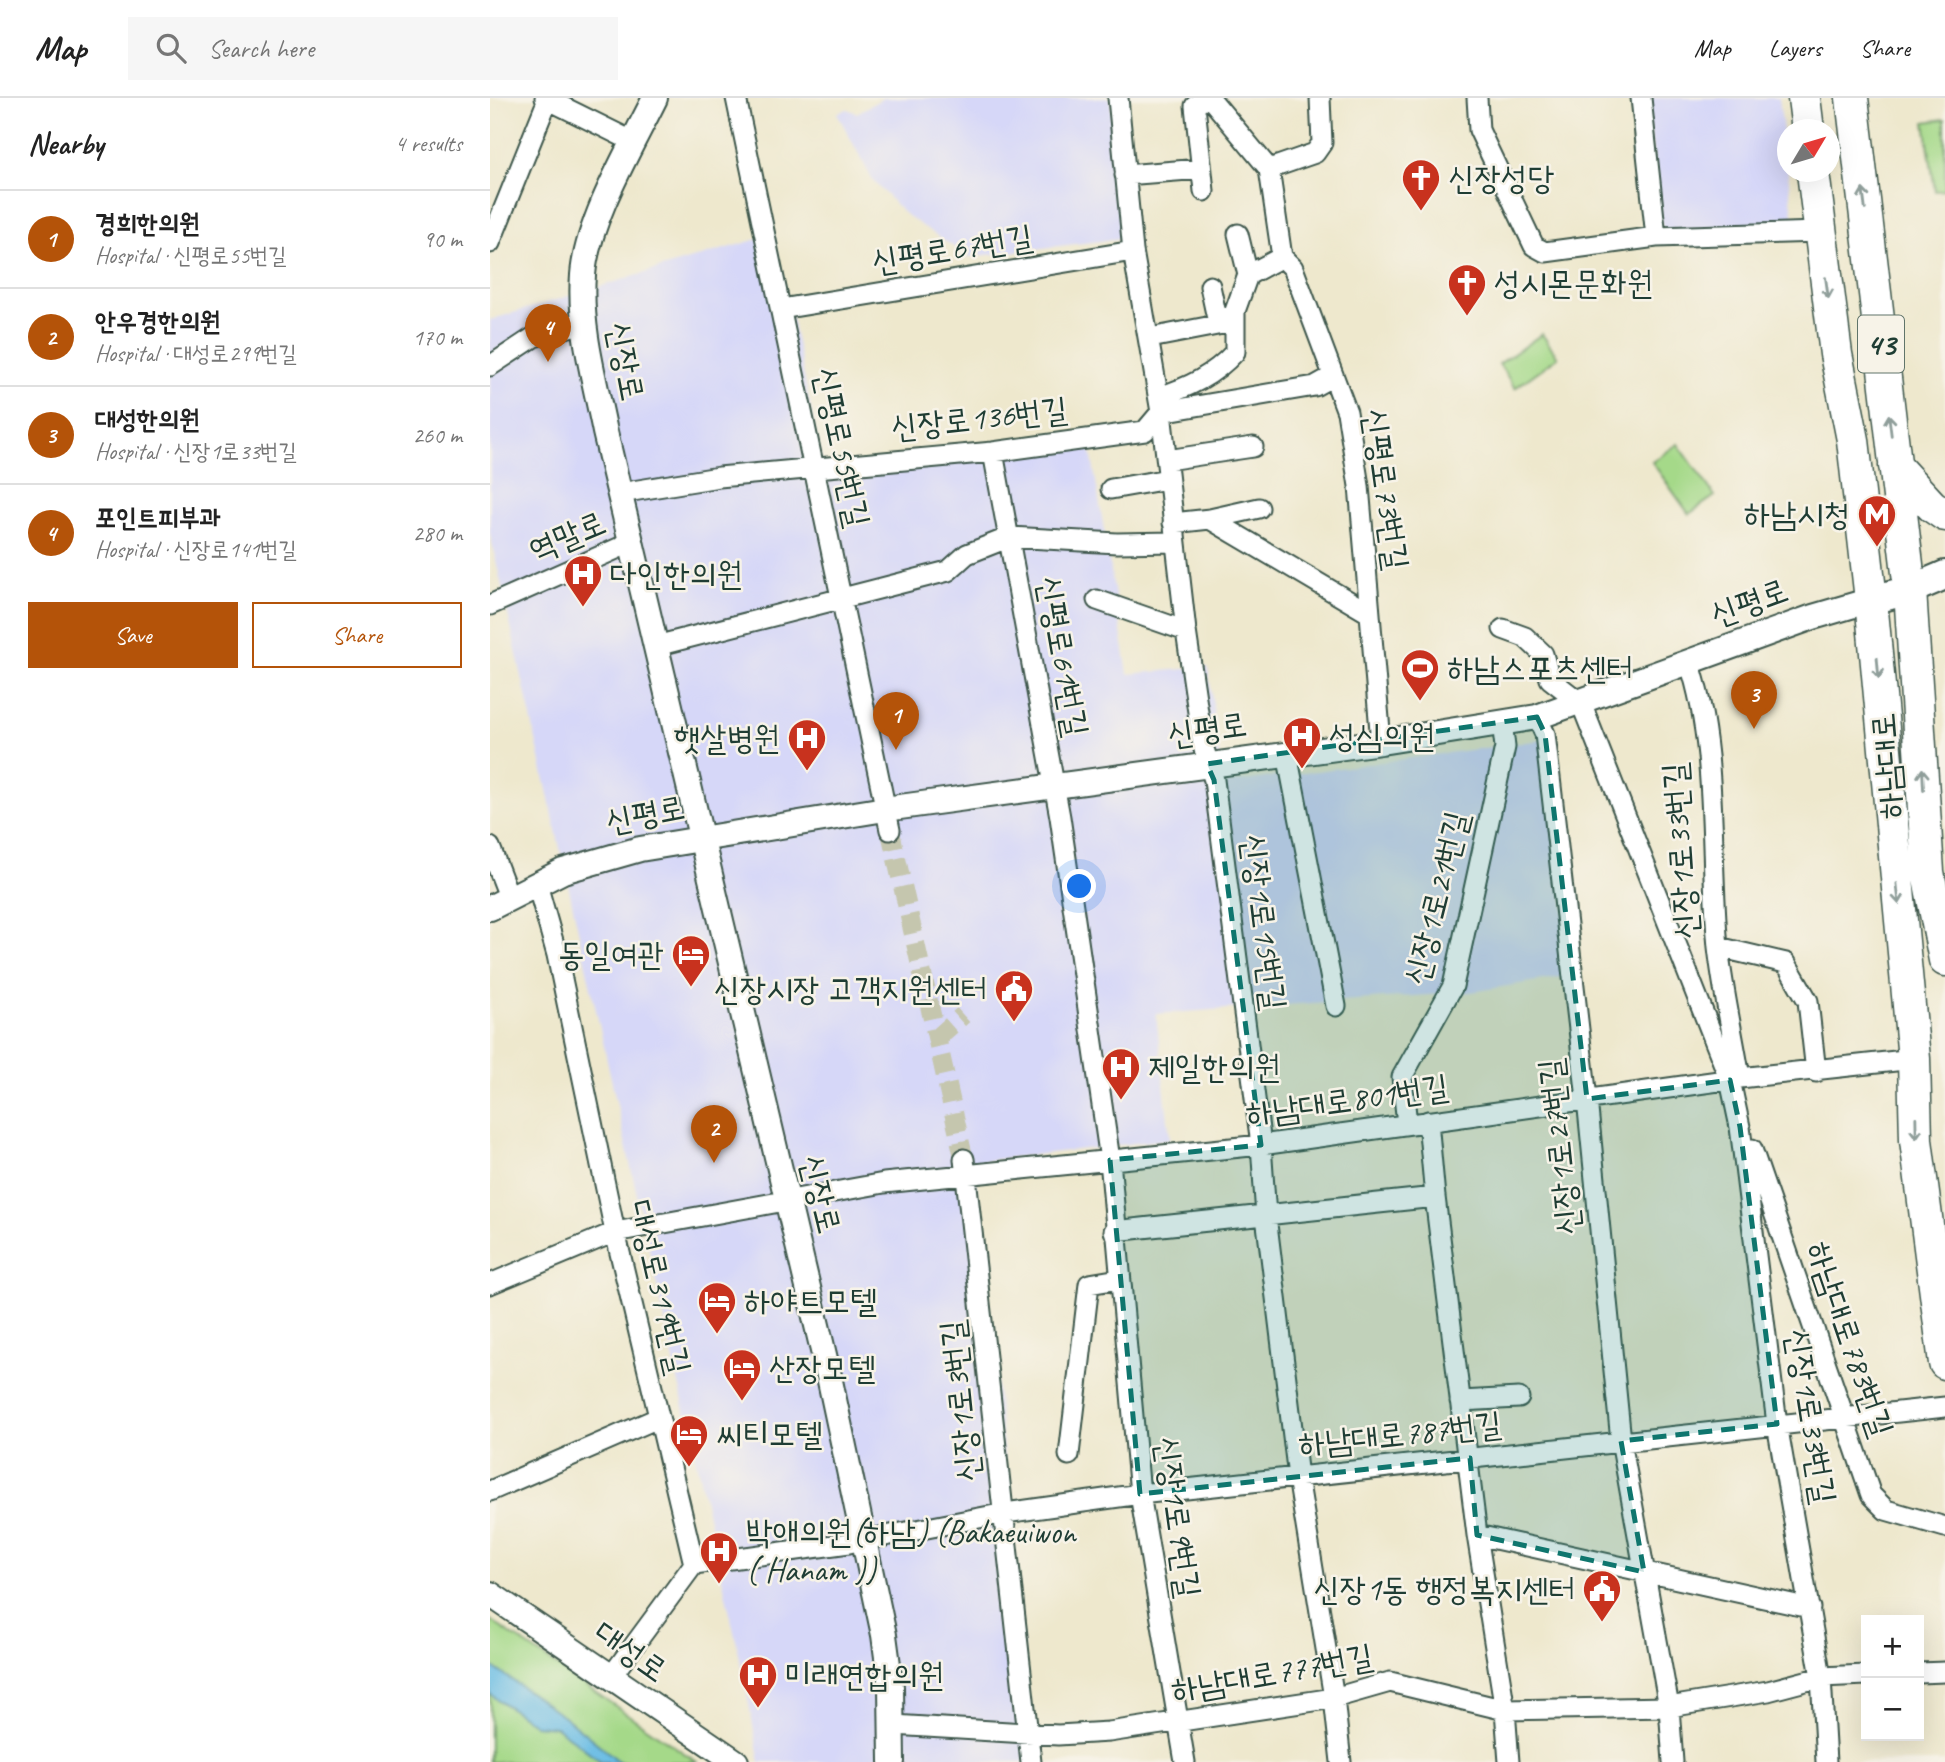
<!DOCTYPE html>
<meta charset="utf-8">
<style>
body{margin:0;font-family:Caveat,"Poor Story",sans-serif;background:#f6f6f6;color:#222}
.controls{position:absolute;right:21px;bottom:21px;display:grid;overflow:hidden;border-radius:0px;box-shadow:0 7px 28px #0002}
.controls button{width:63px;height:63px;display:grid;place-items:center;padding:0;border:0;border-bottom:2px solid #e0e0e0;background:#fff;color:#222;font:35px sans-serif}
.compass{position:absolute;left:1287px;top:21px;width:63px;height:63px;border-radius:50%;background:#fff;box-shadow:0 7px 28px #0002;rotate:52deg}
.you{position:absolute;left:590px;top:789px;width:24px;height:24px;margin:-18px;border:5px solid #fff;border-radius:50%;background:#1a73e8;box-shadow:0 0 0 10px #1a73e833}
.badge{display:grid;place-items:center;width:46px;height:46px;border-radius:50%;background:#b45309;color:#fff;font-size:23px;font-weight:700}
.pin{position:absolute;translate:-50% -58px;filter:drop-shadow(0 2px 4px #0008)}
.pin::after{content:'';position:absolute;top:37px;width:24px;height:21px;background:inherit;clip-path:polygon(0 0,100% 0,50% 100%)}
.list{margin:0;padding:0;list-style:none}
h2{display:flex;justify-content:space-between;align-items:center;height:91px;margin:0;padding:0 28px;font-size:30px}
h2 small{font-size:23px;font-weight:400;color:#767676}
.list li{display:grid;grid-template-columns:46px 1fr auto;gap:21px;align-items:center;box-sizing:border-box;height:98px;padding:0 28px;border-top:2px solid #e0e0e0}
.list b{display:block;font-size:26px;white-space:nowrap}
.list p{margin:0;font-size:23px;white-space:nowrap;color:#767676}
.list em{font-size:23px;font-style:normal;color:#767676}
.actions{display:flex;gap:14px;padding:21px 28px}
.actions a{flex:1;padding:16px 0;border:2px solid #b45309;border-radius:0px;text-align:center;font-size:24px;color:#b45309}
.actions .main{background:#b45309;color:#fff}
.icon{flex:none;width:38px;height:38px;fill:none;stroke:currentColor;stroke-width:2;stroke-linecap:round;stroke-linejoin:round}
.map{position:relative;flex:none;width:1455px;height:1664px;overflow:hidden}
header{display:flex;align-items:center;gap:42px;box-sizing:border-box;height:98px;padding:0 35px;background:#fff;border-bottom:2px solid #e0e0e0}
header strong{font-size:33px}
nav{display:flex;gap:38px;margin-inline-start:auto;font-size:24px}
.search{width:490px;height:63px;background:#f6f6f6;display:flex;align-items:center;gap:18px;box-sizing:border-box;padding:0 24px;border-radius:0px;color:#767676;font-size:26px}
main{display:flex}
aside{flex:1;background:#fff}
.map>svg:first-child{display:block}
.built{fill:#d6d7f8}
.green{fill:#a5d989;stroke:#628b5e;stroke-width:2}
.water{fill:#68bce4;stroke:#447c8c;stroke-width:2}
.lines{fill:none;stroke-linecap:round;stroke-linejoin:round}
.minor-tunnel{stroke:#c5c6ae;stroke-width:19;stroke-dasharray:19 10;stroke-linecap:butt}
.minor-casing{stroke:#3e574b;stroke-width:23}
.tertiary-casing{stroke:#3e574b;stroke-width:28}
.secondary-casing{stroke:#3e574b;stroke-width:32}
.primary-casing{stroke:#3e574b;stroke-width:35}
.minor{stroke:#fff;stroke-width:19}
.tertiary{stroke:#fff;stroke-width:24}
.secondary{stroke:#fff;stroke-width:28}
.primary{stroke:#fff;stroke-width:32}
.oneway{stroke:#8f9e9a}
.marked{fill:#0f766e;fill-opacity:0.2;stroke:#0f766e;stroke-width:5;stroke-dasharray:14 9;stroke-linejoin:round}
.labels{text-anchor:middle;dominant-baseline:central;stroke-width:5;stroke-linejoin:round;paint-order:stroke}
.shield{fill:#f7f3e8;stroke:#60746a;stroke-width:2}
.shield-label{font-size:32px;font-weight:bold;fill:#1f3d34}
.poi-label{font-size:33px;fill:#1f3d34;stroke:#f7f3e8;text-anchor:start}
.street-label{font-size:33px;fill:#1f3d34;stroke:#f7f3e8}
</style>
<header>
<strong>Map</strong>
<div class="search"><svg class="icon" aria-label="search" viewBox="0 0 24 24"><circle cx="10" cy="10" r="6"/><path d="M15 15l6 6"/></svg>Search here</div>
<nav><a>Map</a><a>Layers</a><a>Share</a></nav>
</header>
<main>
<aside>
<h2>Nearby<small>4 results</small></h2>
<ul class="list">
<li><span class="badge">1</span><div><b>경희한의원</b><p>Hospital · 신평로55번길</p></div><em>90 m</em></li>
<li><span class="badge">2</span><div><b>안우경한의원</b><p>Hospital · 대성로299번길</p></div><em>170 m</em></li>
<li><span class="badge">3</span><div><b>대성한의원</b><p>Hospital · 신장1로33번길</p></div><em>260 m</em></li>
<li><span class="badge">4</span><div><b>포인트피부과</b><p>Hospital · 신장로141번길</p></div><em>280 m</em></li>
</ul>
<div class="actions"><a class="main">Save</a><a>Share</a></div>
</aside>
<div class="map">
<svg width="1455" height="1664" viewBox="0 0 1455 1664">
<rect width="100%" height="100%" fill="#f7f3e8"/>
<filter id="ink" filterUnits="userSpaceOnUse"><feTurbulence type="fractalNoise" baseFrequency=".0143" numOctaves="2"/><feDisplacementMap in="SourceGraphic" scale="14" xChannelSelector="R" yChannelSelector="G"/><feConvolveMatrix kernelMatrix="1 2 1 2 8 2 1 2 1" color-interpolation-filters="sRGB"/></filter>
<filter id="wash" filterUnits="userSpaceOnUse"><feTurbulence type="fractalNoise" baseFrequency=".00686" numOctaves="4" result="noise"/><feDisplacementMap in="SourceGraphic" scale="28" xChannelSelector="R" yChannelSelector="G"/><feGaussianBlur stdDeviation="1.57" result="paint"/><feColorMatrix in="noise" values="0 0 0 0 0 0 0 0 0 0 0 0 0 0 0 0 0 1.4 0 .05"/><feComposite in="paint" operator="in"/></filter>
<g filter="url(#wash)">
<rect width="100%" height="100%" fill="#eee8cd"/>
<path class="built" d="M393,0h227l16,131 -9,10 -148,18 -63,-42 -33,-34 -36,-68 10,-4 10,4z
M1156,0h133l15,125 -131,10z
M284,136l51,241 264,-35 39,234 80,-7 15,117 319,-44 31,235 -102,17 -315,22 14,125 -196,23 61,600h-275l-18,-94 -252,-1135v-213z"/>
<path class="green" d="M1455,21v71l-10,1 -10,-69z
M1052,236l16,23 -43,31 -16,-24z
M1188,346l37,52 -26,18 -37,-52z
M0,1522l207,142h-207z"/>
<path class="water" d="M0,1567l75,52 55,45h-18l-46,-35 -21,-2 -45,-31z"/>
</g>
<g filter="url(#ink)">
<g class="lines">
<path class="minor-tunnel" d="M400,732l74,329
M447,940l26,-23"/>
<g class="minor-casing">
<path id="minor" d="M55,0l89,44
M246,0l154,732
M628,0l15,153 28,161 25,219 17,115 11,34 47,365 5,71 32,261 36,221 7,64
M720,0l59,71
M830,0l2,45 -7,10 -46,16 13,88 11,11 54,144 12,74 22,256
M987,0l2,32 55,116 11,6 111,-15 164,-5
M1151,0l15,139
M635,77l76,-6
M714,93l-9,-85 10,-8
M748,136l10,41 34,-18
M0,145l58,-144
M291,211l352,-58
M660,240l83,-16 -17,-8 -6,-28
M0,268l44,-29 49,-14
M669,299c30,-10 54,-21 76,-45v-41l13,-36
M503,354l67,365 50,343 30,334 45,268
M677,362l86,-13
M621,391l57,-10
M130,395l99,-16 274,-25 152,-21 16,-19 154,-26 18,-10
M720,421l49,-11
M683,425l37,-4 159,94
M607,502l89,31
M0,507l142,-63
M1013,531l22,8 18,17 7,25 31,24 149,377 10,47 37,297 44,253 5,85
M166,548l292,-75 19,-17 43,-17 107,6 57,-1
M1199,563c30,91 20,191 29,286 5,44 15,88 22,131
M1047,619l8,17 42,365 34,342 48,266 4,55
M797,656l49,252
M0,749l20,52
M47,786l20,71 58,277 79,332 -84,114
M1228,849l68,16 22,38 8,71
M938,1023l7,76 42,338 28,175 4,52
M917,1026l-5,-47 51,-91 52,-239 -3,-25
M1262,1051l119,346 15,15 59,17
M474,1061l67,603
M624,1133l321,-34
M0,1186l125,-52 269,-49 377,-38 479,-67 174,-19
M970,1303l59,-3
M579,1357l20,-171 30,-5
M0,1393l168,-73
M987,1437l333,73
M204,1466l155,-21 156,-30 135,-19 805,-87
M1429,1575l26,-1
M403,1627l165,10 51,-3 225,-34 56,-16 115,28 164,-3 99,-16 53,-14 45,-2"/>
</g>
<g class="tertiary-casing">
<path id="tertiary" d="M165,0c-24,49 -68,123 -72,177 -4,53 12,106 22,157l224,944 55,259 7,52 1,75
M0,810l73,-37 77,-22 245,-40 496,-67 156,-25 276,-100 58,-17
M0,1496l246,168"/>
</g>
<g class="secondary-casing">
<path id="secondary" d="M1381,502l39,-10 35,-15"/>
</g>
<g class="primary-casing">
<path id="primary" d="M1314,0l4,32
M1362,0l58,492 18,282 17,88
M1323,74l23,182 17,86 18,160 43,459 2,81 29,223
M1405,368l37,40 13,9"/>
</g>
<use href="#minor" class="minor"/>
<use href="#tertiary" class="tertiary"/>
<use href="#secondary" class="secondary"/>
<use href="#primary" class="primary"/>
</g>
<defs><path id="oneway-shaft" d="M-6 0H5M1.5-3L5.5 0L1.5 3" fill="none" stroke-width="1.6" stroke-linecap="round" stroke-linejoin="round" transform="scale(1.75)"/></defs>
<g class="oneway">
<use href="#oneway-shaft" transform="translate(1374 101) rotate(-97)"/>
<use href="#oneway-shaft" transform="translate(1337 190) rotate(82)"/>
<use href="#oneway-shaft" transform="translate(1400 327) rotate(-97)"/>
<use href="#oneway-shaft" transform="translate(1388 570) rotate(85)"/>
<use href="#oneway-shaft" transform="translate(1433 681) rotate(-93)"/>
<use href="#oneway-shaft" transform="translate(1408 796) rotate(84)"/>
<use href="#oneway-shaft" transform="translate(1426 1030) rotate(89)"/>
</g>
</g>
<path class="marked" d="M1047,619l8,17 42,365 143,-19 10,47 37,297 -156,17 23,131 -167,-37 -7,-77 -330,36 -30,-334 151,-15 -47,-365 -7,-16z"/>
<defs>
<g id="church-pin" transform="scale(2.0125)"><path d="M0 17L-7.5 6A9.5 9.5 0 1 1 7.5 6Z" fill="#c8321e" stroke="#f7f3e8"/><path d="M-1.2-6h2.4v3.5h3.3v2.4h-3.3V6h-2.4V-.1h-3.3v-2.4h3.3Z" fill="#fff"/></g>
<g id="metro-pin" transform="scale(2.0125)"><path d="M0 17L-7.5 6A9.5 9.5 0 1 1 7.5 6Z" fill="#c8321e" stroke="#f7f3e8"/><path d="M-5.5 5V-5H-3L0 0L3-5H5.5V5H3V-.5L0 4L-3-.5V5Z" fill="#fff"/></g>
<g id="hospital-pin" transform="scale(2.0125)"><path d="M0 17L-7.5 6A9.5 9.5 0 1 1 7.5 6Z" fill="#c8321e" stroke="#f7f3e8"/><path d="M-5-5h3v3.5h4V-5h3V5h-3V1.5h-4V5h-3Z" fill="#fff"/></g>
<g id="stadium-pin" transform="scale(2.0125)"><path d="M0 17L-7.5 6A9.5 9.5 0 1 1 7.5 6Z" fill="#c8321e" stroke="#f7f3e8"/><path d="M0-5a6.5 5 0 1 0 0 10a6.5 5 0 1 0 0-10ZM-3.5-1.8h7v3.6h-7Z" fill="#fff"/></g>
<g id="hotel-pin" transform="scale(2.0125)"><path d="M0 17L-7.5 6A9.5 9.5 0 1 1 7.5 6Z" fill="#c8321e" stroke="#f7f3e8"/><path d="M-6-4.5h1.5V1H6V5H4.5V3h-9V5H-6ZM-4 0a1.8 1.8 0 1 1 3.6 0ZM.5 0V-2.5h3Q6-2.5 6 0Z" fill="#fff"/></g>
<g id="civic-pin" transform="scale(2.0125)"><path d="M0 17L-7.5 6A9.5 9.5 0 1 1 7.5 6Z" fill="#c8321e" stroke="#f7f3e8"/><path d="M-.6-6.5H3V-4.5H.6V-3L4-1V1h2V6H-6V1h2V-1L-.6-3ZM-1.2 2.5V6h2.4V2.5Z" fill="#fff"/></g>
</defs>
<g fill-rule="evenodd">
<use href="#church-pin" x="931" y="80"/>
<use href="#church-pin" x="977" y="185"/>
<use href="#metro-pin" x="1387" y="416"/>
<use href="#hospital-pin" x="93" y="476"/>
<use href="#stadium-pin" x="930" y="570"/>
<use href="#hospital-pin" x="812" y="638"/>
<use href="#hospital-pin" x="317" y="640"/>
<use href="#hotel-pin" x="201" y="856"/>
<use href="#civic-pin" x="524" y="891"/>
<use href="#hospital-pin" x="631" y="969"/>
<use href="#hotel-pin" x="227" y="1203"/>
<use href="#hotel-pin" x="252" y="1270"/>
<use href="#hotel-pin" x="199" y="1336"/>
<use href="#hospital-pin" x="229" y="1453"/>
<use href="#civic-pin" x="1112" y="1491"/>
<use href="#hospital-pin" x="268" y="1577"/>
</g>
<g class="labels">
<rect class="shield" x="1368" y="217.5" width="46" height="57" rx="5"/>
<g class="shield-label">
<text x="1391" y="246">43</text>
</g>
<g class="poi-label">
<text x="958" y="80">신장성당</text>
<text x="1004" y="185">성시몬문화원</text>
<text x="1360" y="416" text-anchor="end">하남시청</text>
<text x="120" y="476">다인한의원</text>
<text x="957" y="570">하남스포츠센터</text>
<text x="839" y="638">성심의원</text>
<text x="290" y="640" text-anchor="end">햇살병원</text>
<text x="174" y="856" text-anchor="end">동일여관</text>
<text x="497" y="891" text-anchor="end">신장시장 고객지원센터</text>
<text x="658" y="969">제일한의원</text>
<text x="254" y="1203">하야트모텔</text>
<text x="279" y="1270">산장모텔</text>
<text x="226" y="1336">씨티모텔</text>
<text x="256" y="1434">박애의원(하남) (Bakaeuiwon<tspan x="256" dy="38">( Hanam ))</tspan></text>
<text x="1085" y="1491" text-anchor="end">신장1동 행정복지센터</text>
<text x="295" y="1577">미래연합의원</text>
</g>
<g class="street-label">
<text transform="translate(462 151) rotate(-9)">신평로67번길</text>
<text transform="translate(136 263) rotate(79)">신장로</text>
<text transform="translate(489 320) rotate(-6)">신장로136번길</text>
<text transform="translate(352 349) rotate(78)">신평로55번길</text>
<text transform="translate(896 391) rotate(82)">신평로73번길</text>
<text transform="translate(77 438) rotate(-23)">역말로</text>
<text transform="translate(1259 504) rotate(-20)">신평로</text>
<text transform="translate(573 558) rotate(80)">신평로61번길</text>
<text transform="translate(717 631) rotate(-8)">신평로</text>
<text transform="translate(1397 668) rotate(-95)">하남대로</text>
<text transform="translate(155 716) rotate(-11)">신평로</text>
<text transform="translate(1190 753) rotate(-94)">신장1로33번길</text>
<text transform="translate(946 800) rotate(-76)">신장1로21번길</text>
<text transform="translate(774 824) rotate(83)">신장1로15번길</text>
<text transform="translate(857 1002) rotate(-8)">하남대로801번길</text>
<text transform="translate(1069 1049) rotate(-96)">신장1로27번길</text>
<text transform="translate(331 1096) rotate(76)">신장로</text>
<text transform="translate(170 1189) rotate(77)">대성로319번길</text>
<text transform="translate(1360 1241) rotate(71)">하남대로783번길</text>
<text transform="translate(470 1303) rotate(-96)">신장1로3번길</text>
<text transform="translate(1321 1318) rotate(81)">신장1로33번길</text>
<text transform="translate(910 1336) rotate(-6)">하남대로787번길</text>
<text transform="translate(688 1419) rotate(82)">신장1로9번길</text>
<text transform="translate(141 1553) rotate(35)">대성로</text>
<text transform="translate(782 1575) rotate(-10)">하남대로777번길</text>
</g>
</g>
</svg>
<div class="controls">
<button>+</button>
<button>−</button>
</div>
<svg class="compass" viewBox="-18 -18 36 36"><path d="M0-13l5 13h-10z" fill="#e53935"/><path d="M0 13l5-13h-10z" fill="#767676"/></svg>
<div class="you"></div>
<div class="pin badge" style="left:406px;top:652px">1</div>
<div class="pin badge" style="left:224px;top:1065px">2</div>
<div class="pin badge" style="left:1264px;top:631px">3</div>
<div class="pin badge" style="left:58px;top:264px">4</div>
</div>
</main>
